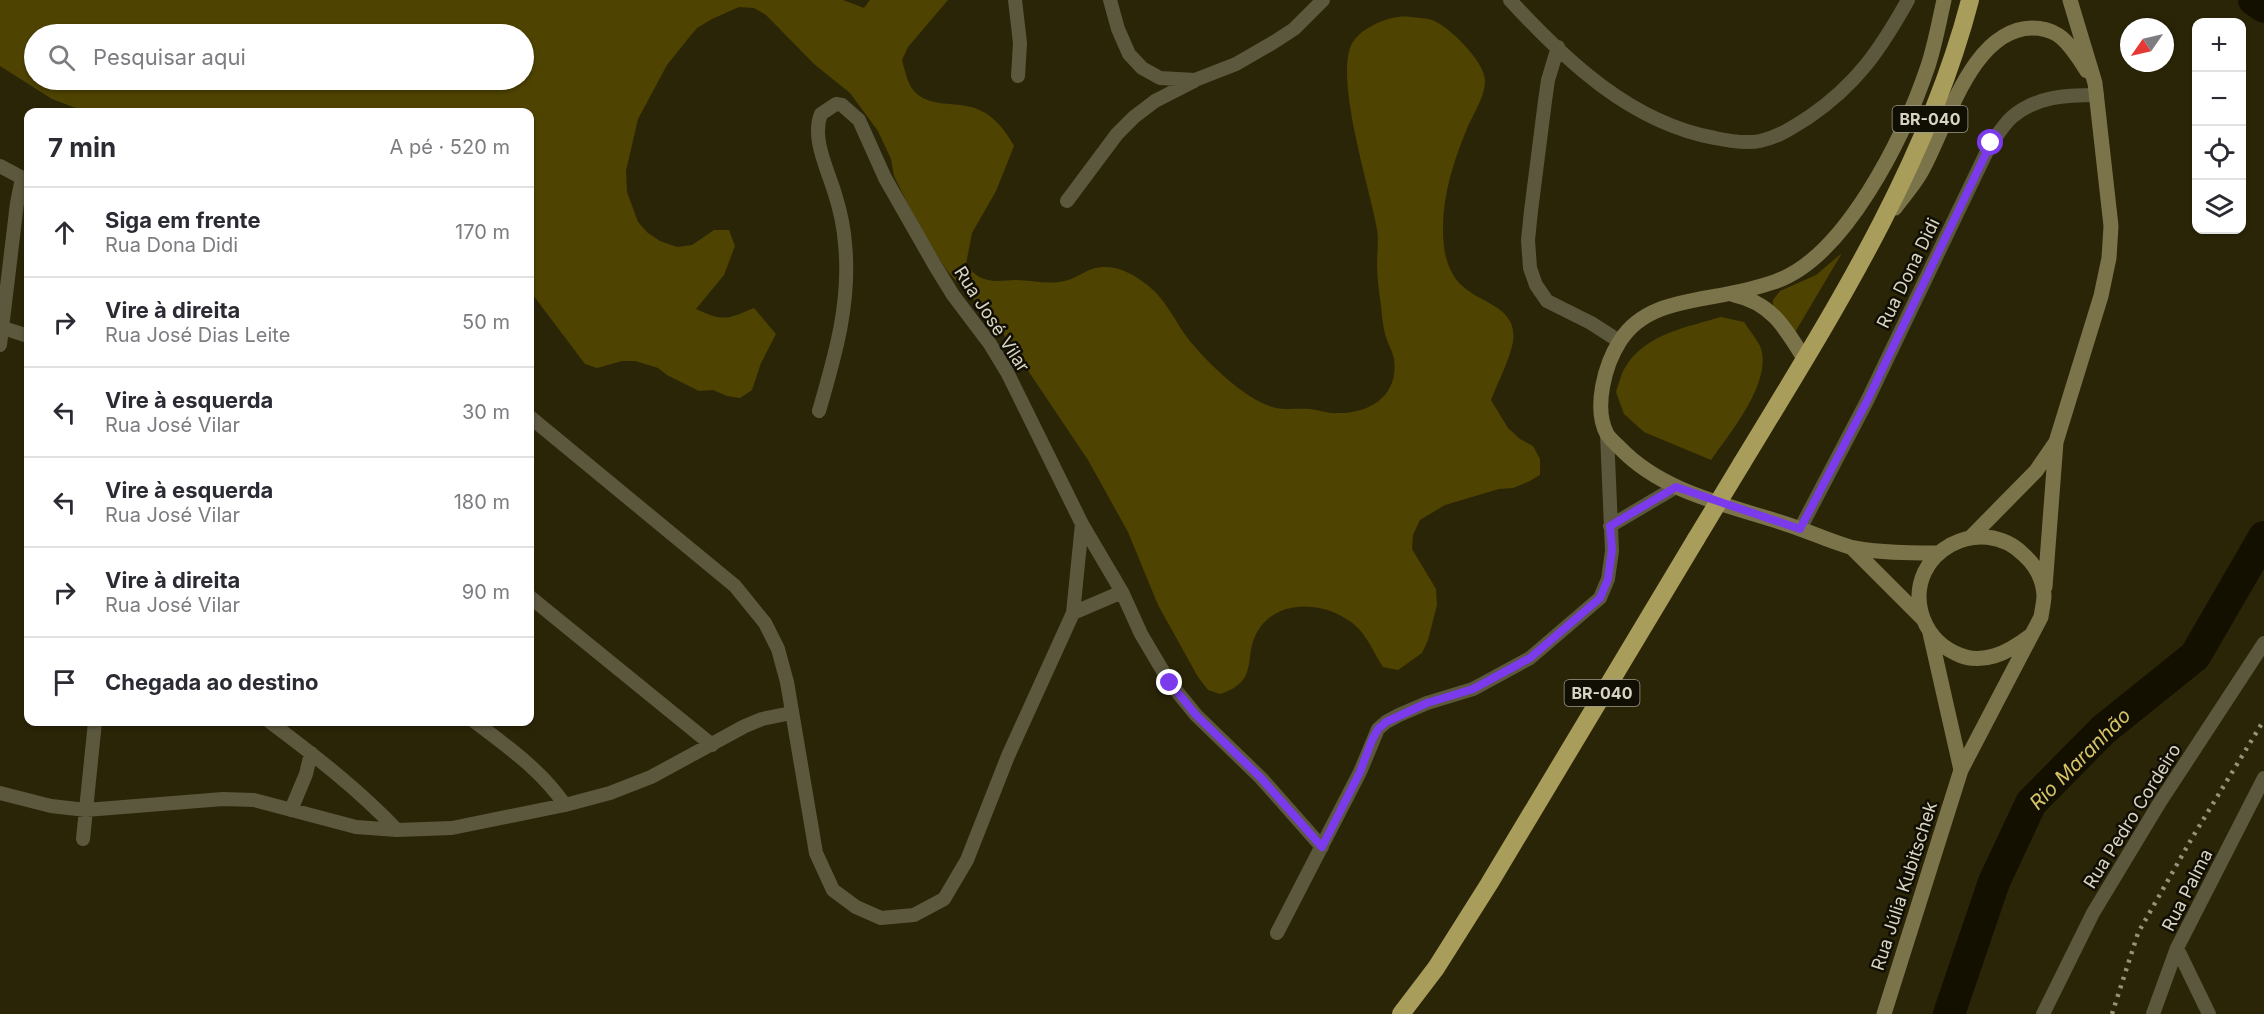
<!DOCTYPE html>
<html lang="pt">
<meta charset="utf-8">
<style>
body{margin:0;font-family:Inter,sans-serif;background:#f2f2f3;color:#2b2b33}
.controls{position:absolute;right:18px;top:18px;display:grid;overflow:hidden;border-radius:12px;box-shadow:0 2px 4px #0004}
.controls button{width:54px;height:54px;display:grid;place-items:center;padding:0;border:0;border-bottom:2px solid #e1e1e2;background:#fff;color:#2b2b33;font:30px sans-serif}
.compass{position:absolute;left:2120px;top:18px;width:54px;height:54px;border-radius:50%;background:#fff;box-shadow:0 2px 4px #0004;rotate:236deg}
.stop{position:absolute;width:18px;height:18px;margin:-14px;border:4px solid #7c3aed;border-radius:50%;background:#fff}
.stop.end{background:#7c3aed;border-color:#fff;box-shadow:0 2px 6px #0008}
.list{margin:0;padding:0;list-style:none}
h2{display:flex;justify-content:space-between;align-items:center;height:78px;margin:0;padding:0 24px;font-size:26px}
h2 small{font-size:20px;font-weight:400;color:#7c7c81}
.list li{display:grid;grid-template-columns:39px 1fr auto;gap:18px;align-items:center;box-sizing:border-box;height:90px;padding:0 24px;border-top:2px solid #e1e1e2}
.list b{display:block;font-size:22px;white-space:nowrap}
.list p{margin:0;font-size:20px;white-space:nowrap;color:#7c7c81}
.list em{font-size:20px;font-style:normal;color:#7c7c81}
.icon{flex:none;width:33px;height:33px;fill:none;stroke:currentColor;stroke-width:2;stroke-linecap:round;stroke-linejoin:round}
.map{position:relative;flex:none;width:2264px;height:1014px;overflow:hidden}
.search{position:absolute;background:#fff;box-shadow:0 2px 4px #0004;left:24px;top:24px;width:510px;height:66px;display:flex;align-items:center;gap:15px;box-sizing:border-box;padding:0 21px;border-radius:33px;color:#7c7c81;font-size:22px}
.panel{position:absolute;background:#fff;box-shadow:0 2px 4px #0004;left:24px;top:108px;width:510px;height:618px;border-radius:12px}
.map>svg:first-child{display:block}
.green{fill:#4e4301;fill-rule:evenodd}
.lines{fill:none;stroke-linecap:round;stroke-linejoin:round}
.river{stroke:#141000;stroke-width:32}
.street{stroke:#5c583e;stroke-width:14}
.secondary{stroke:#7b744a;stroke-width:15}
.highway{stroke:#a99d5b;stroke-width:18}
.rail{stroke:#96927c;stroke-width:4.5;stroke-dasharray:3 6;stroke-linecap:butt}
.highway-bridge{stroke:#a99d5b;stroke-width:18}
.route{stroke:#7c3aed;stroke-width:8}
.labels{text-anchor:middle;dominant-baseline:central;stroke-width:5;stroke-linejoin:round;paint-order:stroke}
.shield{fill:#110e04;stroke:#9c998a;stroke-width:1.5}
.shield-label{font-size:16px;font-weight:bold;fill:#d7d4c3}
.street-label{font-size:18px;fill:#d7d4c3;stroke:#110e04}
.water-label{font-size:20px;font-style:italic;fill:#d6c465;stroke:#110e04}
</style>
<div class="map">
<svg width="2264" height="1014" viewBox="0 0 2264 1014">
<rect width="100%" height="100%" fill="#2b2507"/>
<path class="green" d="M0,0h843l21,8 6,-8h78l-40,47 -6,13c3,10 5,23 12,31 14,16 39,11 57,16 20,5 34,22 43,39l-18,45 -24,42 -6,31c6,8 12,14 22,16 9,2 19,0 28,0 16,0 32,5 48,1 12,-2 21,-11 32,-13 22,-5 47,11 61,26 13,14 21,32 32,46 19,23 57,61 87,68 10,2 23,0 34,1 9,1 19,5 28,4 33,0 61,-18 56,-54 -1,-7 -5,-13 -7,-19 -4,-11 -5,-24 -6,-35 -2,-13 -4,-28 -4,-41 0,-12 2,-24 0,-35 -6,-38 -47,-162 -22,-190 12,-14 38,-25 56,-22 7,1 15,1 21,3 17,6 54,43 53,61 0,15 -11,32 -17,45 -16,39 -29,79 -24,121 2,16 9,33 22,42 19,15 52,20 47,53 -4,19 -15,40 -22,58l17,28 12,11 13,7 7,13v16l-12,7 -15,6 -14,1 -54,16 -25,15 -7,15 -1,14 24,40 1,16 -9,35 -6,13 -24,17 -15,-3c-8,-12 -15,-29 -25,-39 -24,-24 -72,-32 -96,-3 -23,28 2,55 -42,69l-12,-4 -10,-13 -40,-72 -30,-73 -40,-72 -90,-134 -50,-54 -25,-37 -29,-59 -3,-17 -13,-28 -28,-38 -36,-29 -48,-49 -12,-7 -15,-1 -27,12 -15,9 -10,12 -20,25 -29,54 -12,52 1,21 11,30 10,11 12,8 17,6 15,-2 22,-15h15l6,16 -11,29 -28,34c27,13 32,10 58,-1l22,26 -15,29 -9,27 -12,8 -13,-2 -14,-6 -14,1 -32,-16 -9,-7 -23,-7h-13l-25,7 -12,-4 -55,-73v-179h-444l-34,-13 -52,-33zM34,34h490v46h-490z
M1842,253l-48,81 -21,-25v-9l7,-9 36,-16z
M1721,317l23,5c5,8 12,16 16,24 14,34 -30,87 -49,114l-67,-28 -20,-18 -8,-22c3,-8 5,-19 10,-26 20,-32 61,-39 95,-49z"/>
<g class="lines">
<path class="river" d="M2254,0l10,7
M1949,1014l45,-132 37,-79 72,-73 92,-74 69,-119"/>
<path class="street" d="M1015,0l5,43 -2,33
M1110,0l8,29 11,25 13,14 18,10 35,2 41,-16 38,-22 20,-13 29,-29
M1510,0c55,60 121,123 205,138 14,3 30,6 45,3 19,-4 33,-14 49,-24 48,-33 71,-67 99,-117
M1558,47l-10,33 -3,21 -14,110 -3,29 2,28 6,17 11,16 44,22 28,18
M0,166l28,15
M1067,201l50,-67 17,-17 21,-16 39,-20
M0,327l28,9
M0,345l17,-142 5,-25
M819,411c16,-55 32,-109 26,-167 -1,-16 -5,-34 -10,-50 -7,-24 -24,-56 -14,-80l15,-10 6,1 17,15 26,58 49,86 19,31 37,49 17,28 75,152 40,68 19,42 29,49 26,32 65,63 61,69
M530,417l205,169 30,37 13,26 9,33 29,171 17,37 23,17 25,11 33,-3 30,-16 23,-39 41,-104 65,-143 9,-89
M1610,526l66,-39
M1800,529l67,-128 124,-258c7,-8 13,-19 21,-26 25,-21 54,-22 85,-22
M530,597l182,148
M1073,613l49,-21
M270,722c44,33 89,68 127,108
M475,722c33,25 66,48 90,83
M0,793l51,13 35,4 137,-11 31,1 102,27 41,3 55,-2 113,-23 45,-12 41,-16 94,-51 17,-7 29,-6
M291,810l15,-36 5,-21
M83,839l12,-117
M1277,933l83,-161 18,-43 8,-7 13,-7 28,-12 46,-14 57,-31 70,-60 8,-19 4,-28 -5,-117
M2177,948l32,66
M2043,1014l50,-101 67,-111 104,-159
M2153,1014l24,-66 87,-170"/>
<path class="secondary" d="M1895,208c8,-11 18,-22 25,-34 26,-44 50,-145 112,-146 9,0 18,2 26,7 12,8 21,24 29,36
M1734,295c38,8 52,34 71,65
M1971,537l65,-66 20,-29
M1852,548l71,71
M1938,553c-26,0 -64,0 -88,-6 -21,-6 -42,-16 -64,-23 -57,-19 -123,-31 -166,-76 -4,-4 -10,-9 -13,-14 -14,-26 -2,-70 13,-93 23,-37 68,-39 107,-47 16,-3 32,-7 47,-12 72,-24 131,-148 154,-216 7,-21 11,-44 16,-66
M2045,587l11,-145 45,-146 8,-38 2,-32 -16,-143 -25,-83
M1930,633l31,137
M1884,1014l77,-244 80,-153c1,-7 3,-15 3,-22 -1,-16 -9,-30 -20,-40 -43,-43 -118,-3 -103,57 5,18 17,33 34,41 27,14 54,-1 75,-17"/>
<path class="highway" d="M1742,463c88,-145 185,-297 228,-463
M1401,1014l35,-46 53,-84 207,-345"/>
<path class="rail" d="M2112,1014l26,-81 54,-95 72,-118"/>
<path class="highway-bridge" d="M1696,539l46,-76"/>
</g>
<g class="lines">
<path class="route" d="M1170,683l26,32 65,63 61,69 38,-75 12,-32 6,-11 8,-7 41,-19 46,-14 57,-31 70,-60 8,-19 4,-29 -2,-24 66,-39 124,42 67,-128 124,-258"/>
</g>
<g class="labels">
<g class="shield">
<rect x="1892.5" y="106" width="75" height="26" rx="4.5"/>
<rect x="1564.5" y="680" width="75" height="26" rx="4.5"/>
</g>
<g class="shield-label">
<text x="1930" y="119">BR-040</text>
<text x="1602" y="693">BR-040</text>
</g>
<g class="street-label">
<text transform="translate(1908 273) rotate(-64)">Rua Dona Didi</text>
<text transform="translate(992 319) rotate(57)">Rua José Vilar</text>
<text transform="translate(2132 816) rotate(-58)">Rua Pedro Cordeiro</text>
<text transform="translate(1904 886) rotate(-72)">Rua Júlia Kubitschek</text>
<text transform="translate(2187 890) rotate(-63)">Rua Palma</text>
</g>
<g class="water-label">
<text transform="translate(2080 759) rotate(-45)">Rio Maranhão</text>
</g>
</g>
</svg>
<div class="controls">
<button>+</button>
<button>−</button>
<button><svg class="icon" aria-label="locate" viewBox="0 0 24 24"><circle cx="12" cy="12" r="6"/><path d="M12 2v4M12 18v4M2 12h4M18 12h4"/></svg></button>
<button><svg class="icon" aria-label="layers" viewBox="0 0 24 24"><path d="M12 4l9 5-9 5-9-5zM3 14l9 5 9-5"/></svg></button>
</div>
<svg class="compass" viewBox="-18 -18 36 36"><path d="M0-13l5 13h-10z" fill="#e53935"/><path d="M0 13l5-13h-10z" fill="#7c7c81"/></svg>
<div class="stop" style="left:1991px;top:143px"></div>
<div class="stop end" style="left:1170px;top:683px"></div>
<div class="search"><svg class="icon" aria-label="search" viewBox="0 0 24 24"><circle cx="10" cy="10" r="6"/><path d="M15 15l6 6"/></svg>Pesquisar aqui</div>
<section class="panel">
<h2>7 min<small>A pé · 520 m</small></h2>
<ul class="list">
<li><svg class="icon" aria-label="ahead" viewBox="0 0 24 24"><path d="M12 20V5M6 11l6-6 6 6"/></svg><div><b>Siga em frente</b><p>Rua Dona Didi</p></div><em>170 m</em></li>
<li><svg class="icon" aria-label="right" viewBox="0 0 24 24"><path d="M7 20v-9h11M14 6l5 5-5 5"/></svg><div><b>Vire à direita</b><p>Rua José Dias Leite</p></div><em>50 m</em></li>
<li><svg class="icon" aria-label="left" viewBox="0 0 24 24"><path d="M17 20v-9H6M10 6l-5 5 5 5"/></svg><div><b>Vire à esquerda</b><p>Rua José Vilar</p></div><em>30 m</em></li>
<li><svg class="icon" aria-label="left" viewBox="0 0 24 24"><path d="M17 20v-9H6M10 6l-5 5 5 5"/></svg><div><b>Vire à esquerda</b><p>Rua José Vilar</p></div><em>180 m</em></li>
<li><svg class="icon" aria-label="right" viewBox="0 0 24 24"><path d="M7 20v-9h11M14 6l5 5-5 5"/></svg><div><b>Vire à direita</b><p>Rua José Vilar</p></div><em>90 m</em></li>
<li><svg class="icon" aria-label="arrive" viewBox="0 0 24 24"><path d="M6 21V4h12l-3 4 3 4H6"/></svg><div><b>Chegada ao destino</b></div></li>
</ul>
</section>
</div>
